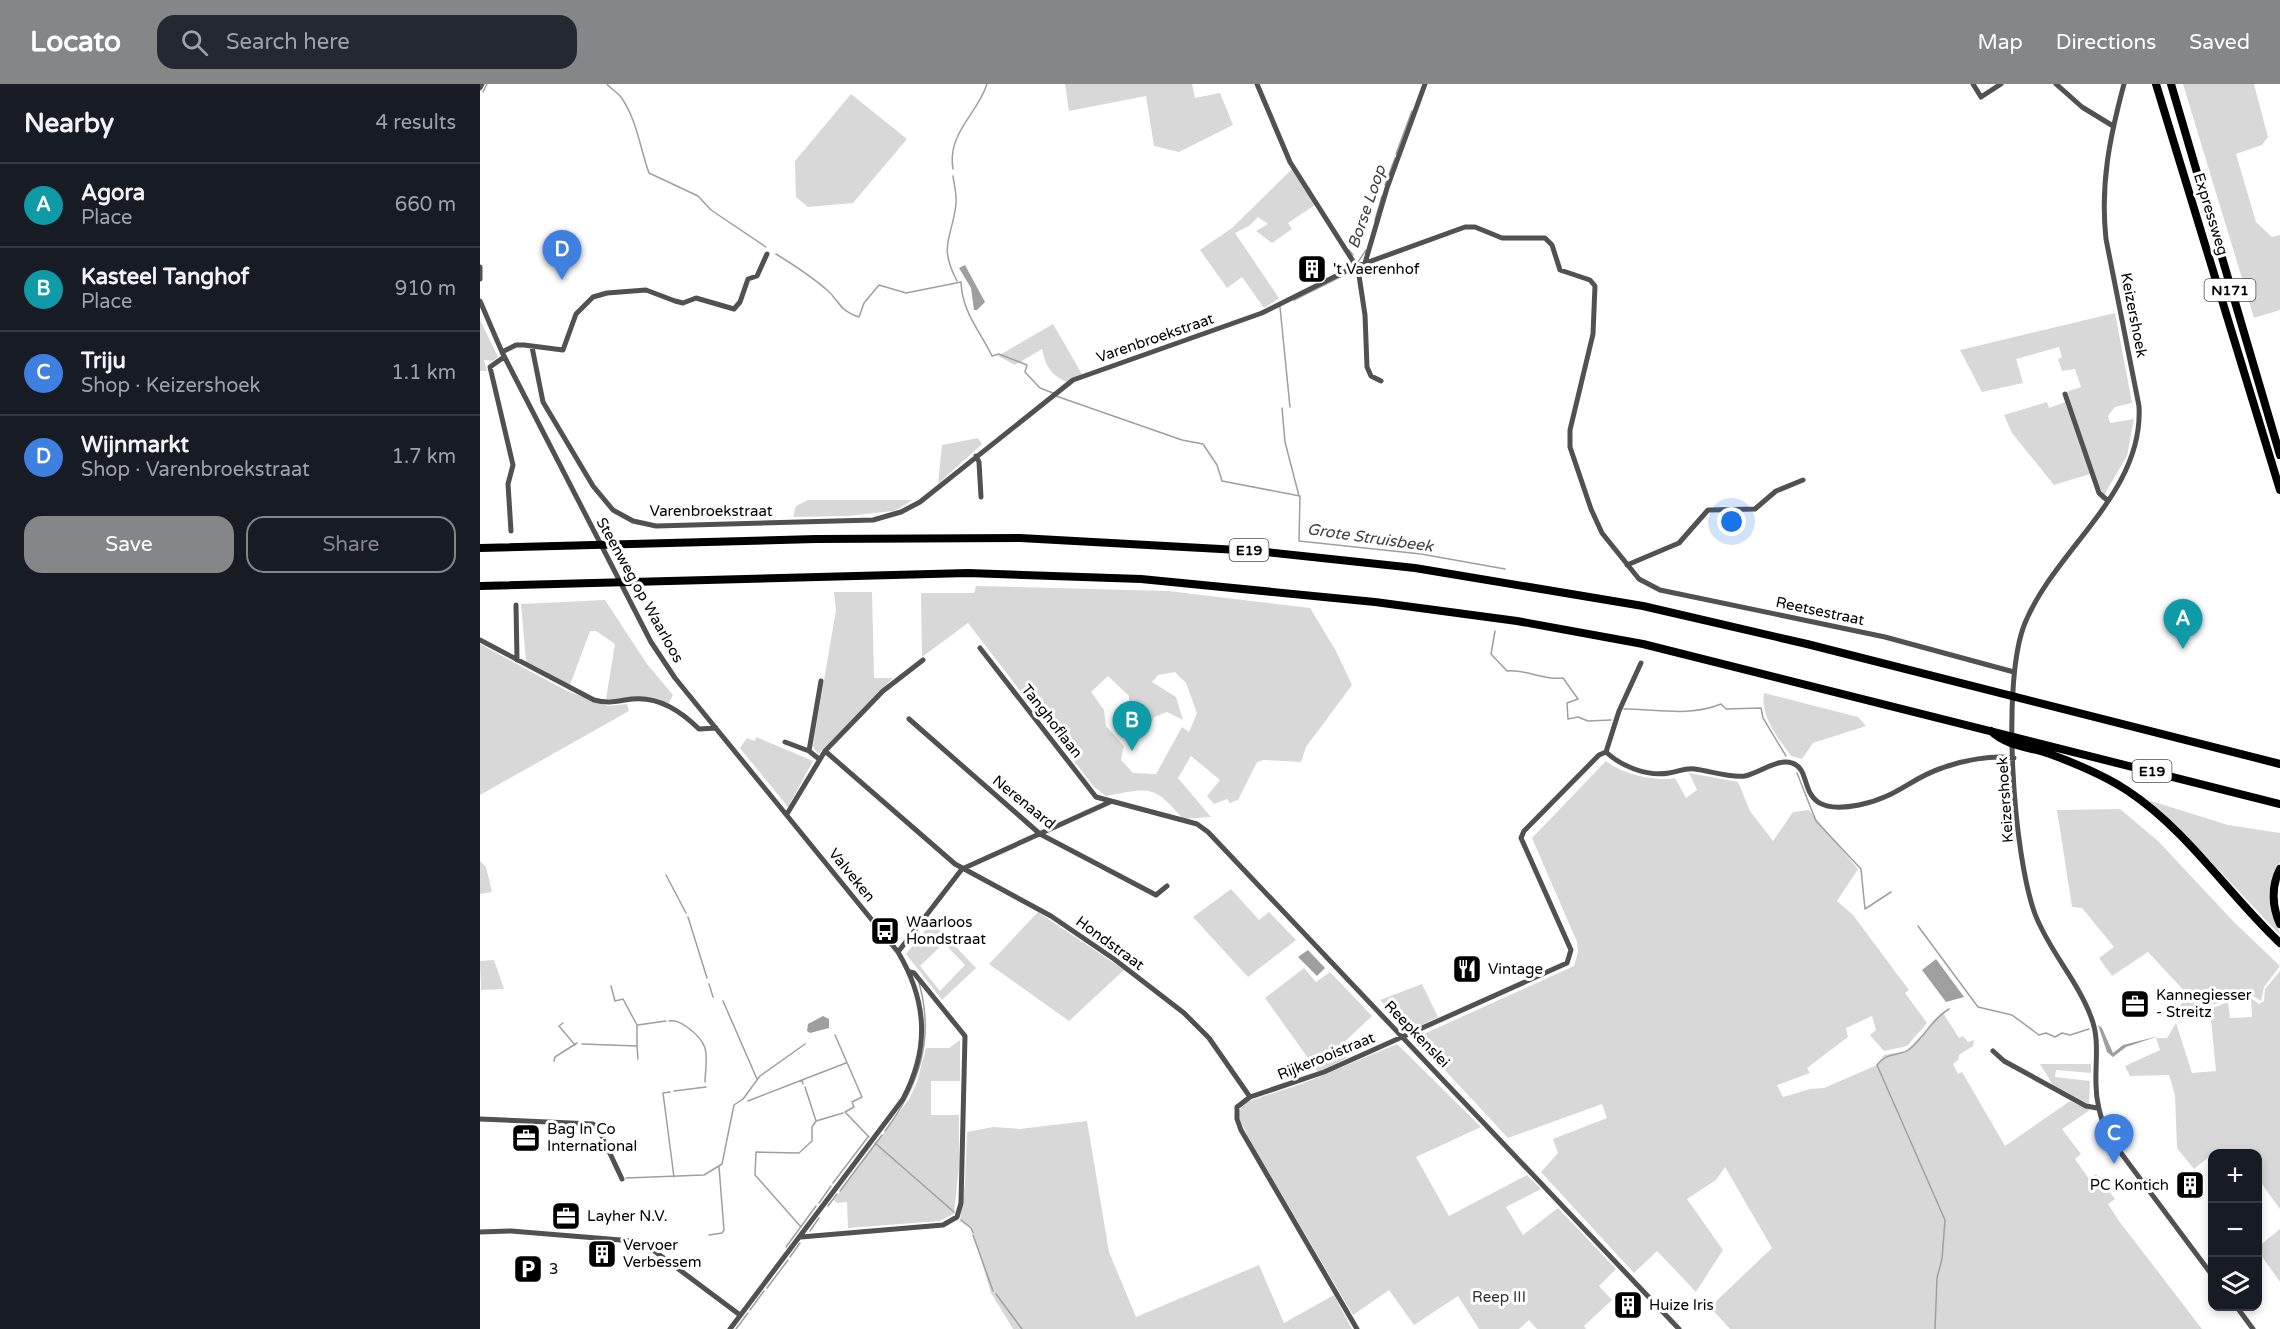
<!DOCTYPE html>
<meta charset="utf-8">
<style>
body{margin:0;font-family:"Varela Round",sans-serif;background:#242831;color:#f1f3f6}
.controls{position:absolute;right:18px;bottom:18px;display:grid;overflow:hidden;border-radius:12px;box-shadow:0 3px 9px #0003}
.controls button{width:54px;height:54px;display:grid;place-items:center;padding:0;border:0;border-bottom:2px solid #363941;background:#171b24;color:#f1f3f6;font:30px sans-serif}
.you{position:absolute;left:1252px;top:438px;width:21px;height:21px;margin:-15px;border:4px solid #fff;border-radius:50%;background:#1a73e8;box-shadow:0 0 0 9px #1a73e833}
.badge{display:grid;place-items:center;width:39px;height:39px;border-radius:50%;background:#858687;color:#fff;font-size:20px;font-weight:700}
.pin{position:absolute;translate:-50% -50px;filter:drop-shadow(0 2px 3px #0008)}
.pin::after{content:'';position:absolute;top:32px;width:21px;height:18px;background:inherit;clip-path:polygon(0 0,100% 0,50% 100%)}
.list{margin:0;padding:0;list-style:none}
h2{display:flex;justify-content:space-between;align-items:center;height:78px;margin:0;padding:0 24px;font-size:26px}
h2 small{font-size:20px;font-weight:400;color:#9ea1a6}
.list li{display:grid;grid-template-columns:39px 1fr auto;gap:18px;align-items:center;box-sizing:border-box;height:84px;padding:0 24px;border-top:2px solid #363941}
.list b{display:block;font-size:22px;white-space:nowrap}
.list p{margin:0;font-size:20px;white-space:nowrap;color:#9ea1a6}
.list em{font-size:20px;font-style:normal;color:#9ea1a6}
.actions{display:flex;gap:12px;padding:18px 24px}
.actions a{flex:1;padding:14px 0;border:2px solid #858687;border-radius:18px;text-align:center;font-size:21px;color:#858687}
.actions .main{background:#858687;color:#fff}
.icon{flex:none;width:33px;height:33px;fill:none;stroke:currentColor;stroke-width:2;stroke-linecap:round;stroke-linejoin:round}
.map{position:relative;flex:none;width:1800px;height:1245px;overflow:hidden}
header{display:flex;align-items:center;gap:36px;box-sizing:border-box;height:84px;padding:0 30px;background:#858687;color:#fff}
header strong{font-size:28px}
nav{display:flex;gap:33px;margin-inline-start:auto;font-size:21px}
.search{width:420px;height:54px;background:#242831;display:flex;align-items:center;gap:15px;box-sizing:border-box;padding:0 21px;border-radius:18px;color:#9ea1a6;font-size:22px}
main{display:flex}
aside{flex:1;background:#171b24}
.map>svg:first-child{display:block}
.green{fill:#d8d8d8;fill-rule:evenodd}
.water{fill:#9f9f9f}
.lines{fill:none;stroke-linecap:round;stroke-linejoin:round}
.stream{stroke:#9f9f9f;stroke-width:1.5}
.minor{stroke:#515151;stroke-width:5}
.highway{stroke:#000;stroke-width:8}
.labels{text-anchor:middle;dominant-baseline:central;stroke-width:6;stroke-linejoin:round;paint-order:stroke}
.shield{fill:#fff;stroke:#4c4c4c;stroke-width:1.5}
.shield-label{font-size:14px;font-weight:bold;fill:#000}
.street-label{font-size:15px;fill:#000;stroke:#fff}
.poi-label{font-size:15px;fill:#000;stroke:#fff;text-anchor:start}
.park-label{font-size:15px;fill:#2f2f2f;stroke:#fff}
.water-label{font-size:16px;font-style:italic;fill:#404040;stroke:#fff}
</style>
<header>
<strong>Locato</strong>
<div class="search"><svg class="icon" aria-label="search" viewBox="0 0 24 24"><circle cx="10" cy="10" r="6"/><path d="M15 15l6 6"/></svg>Search here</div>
<nav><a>Map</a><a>Directions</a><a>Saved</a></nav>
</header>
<main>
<aside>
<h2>Nearby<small>4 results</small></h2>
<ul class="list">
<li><span class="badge" style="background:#0f9aa8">A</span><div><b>Agora</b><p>Place</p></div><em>660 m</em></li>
<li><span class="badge" style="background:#0f9aa8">B</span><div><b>Kasteel Tanghof</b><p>Place</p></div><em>910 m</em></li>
<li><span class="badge" style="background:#3f7fe0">C</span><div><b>Triju</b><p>Shop · Keizershoek</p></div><em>1.1 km</em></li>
<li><span class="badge" style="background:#3f7fe0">D</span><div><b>Wijnmarkt</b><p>Shop · Varenbroekstraat</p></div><em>1.7 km</em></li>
</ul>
<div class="actions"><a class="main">Save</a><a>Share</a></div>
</aside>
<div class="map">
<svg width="1800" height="1245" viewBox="0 0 1800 1245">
<rect width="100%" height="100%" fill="#fff"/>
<path class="green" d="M585,0h127l3,14 25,-5 13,32 -54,27 -25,-6 -8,-50 -77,15z
M1703,0h71l14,53 -6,8 -26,9 20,68 16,15 8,-2v75l-26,8z
M371,10l56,45 -54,64 -45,4 -12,-10 -1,-36z
M812,85l23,36 -27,18 4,6 -20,14 -16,-12 12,-7 -10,-7 -9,9 -14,7 44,65 -15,10 -22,-31 -15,11 -27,-38 32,-22z
M1635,229l17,90 -17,4 -7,9 2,7 24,-4 -7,37 -23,39 -7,-11 -31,-92 15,-5 -6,-18 -13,2 -4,-12 4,-2 -3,-10 -43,12 7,24 -41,9 -22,-42z
M0,236l18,37 -5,4 -9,-1 3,11h-7z
M573,240l29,50 -15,8c-16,-6 -22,-17 -25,-33l-27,16 -17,-9z
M1567,318l2,6 16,-6 25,72 -36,11 -42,-52 -8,-18z
M498,354l4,6 -44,40 4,-39z
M328,416h105l-19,11 -47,5 -54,1 3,-11z
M496,502l192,5 142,17 26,43 16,34 -46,62 -5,15 -37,-2 -7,2 -19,38 -8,3 -3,-4 -13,5 -7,-8 13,-16 -29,-24 -13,22 33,39 -28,2c-30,-35 -33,-31 -77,-23l-12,-9 -126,-164 -46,34 -1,-64h53zM695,588l11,11 11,30 -8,19 -7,-5 -26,47 -23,-1 -12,-13 3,-14 -18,-20 -2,-16 -13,-18 17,-16 21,20 1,26 6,9 13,-3 5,-11 13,-5 16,8 -7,-23 -24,-15 6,-7z
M354,508h38l2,86h19l-75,76 -5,-7 1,-8 22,-129z
M125,516l42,64 26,31 -4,8 -30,-6 -24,3 -9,-1 9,-55 -19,-13h-6l-20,54 -44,-24 -5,-57z
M0,560l87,47 41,15 19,-2 2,7 -149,84z
M1284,609l94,24 8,9 -53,17 -11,16 -11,-3c-13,-18 -31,-40 -27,-63z
M276,653l57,24 -25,46 -48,-59 7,-10 8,3z
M1126,677c16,13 49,21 69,17l11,20 11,-8 -8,-17 49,9 12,29 23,30 20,-29 16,-2 49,59 -21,32 16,14 56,75 -4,3 22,30 -20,23 -23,5 -14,-16 6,-5 -4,-14 -26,12 2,9 -41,31 3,5 -33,12 6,12 27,-8 14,-1 53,-23 7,-10 22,-4 37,-38 16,25 4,-2 5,6 6,-2 -1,6 -14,9 -1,5 -5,4 5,10 4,-2 43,74 65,-45 20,9 -28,19 19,25 -6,5 14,20 7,-5 19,25 -7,5 11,17 83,108h-472l-20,-22 62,-59 -47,-81 -9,13 -29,19 36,51 -27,42 -39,-41 -23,22 -93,-101 17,-19 -5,-14 54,-21 -5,-14 -94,34 -93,-100 159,-72 4,-14 -1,-10 -45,-104z
M1668,716l80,25 52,8v29l-8,16 -3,17 11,40 -99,-105z
M1640,725l38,32 76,81 46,44 -16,21 -3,14 -18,-12 -23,14 -39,6 -2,-3 10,-10 -41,-44 -36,24 -13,-18 15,-11 -32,-39 -10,-1 -15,-97z
M0,777l6,6 6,25 -12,2z
M751,805l28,31 10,-8 27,28 -48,37 -55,-60z
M558,828l86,58 -55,51 -80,-57z
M452,838l44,46 -34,32 -36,-46zM464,859l21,22 -25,26 -20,-25z
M14,876l10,29 -23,1 -1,-29z
M824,884l12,14 14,-10 42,44 -34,32 9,10 -29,14 -53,-74z
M1800,887v238l-19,-26h-3v-29l-42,-3 -22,18 -17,-21 -2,-53 -6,-20 -39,1 -5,-10 35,-16 -4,-12h11l9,-15 16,50 24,-2 -6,-62 18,-7 2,16 22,-1 -1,-19 8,6 5,-3 1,-12z
M942,900l16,33 -29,14 -29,-31z
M480,956v41h-29v34h28v51l-5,48 -15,7 -91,7 -1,-26 -10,1 -3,-3 75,-101 8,-17 9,-34h23z
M917,960l84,83 -65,30 33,59 78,-41 14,14 -35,18 17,28 35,-27 58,61 -17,17 13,14 -28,26 2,3h-49l-8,-9 -10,9h-40l-21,-33 -44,29 -25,-35 -36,25 -101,-171 -13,-26 1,-8 6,-8 58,-19z
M1560,980h51v9l-35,-3 -1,7 35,4 -1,23 -36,-19z
M607,1037l22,131 27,65 123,-52 25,58 50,-28 18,34h-339l-22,-36 -19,-64 -12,-8 5,-38 2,-51 26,-5 27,2z
M1800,1145v53l-22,-31v-4z"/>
<path class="water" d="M485,181l20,37 -8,8h-3l-3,-22 -12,-20z
M828,866l17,18 -8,8 -19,-19z
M1456,875l28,38 -18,5 -24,-32z
M343,932l6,3v9l-19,5 -3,-2 1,-7z
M1618,941l4,3 11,25 10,-8 36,-9 -33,11 -13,10 -6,-5z"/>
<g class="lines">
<path class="stream" d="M127,0c4,5 10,8 14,13 16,23 19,51 28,76l49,23 13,14 55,37
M3,8l4,-8
M916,70l16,-43
M473,85c-6,-36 24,-54 34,-85
M473,92c1,9 4,18 3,28 -4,35 -18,41 1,77
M905,101l10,-27
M895,136l7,-24
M869,166l4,5
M296,170c18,11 35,22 51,36 13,11 11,20 32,27l5,-14 15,-18 27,8 55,-11c1,30 19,49 31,74l7,-2 28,11 -2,7 15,16 13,5
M878,178l8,-12
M814,216l48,-24
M800,223l10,100
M576,312l126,44 21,4 14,21 5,16 78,15 -1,45 122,13 84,15
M802,324l3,34 14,54
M1015,547l-4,23 16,17c19,-2 38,10 56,7l15,21 -11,4 1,16 10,-2 10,4 23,-1
M1144,625c34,0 65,8 97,-5l5,5 35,-1 2,10 23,38
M1317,689l19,48 45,48 4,40 26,-17
M186,791l20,38
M208,833l19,61
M1438,842l60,81 34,8 27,20 7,-2 9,4 7,-4 8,2 19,-6
M229,900l4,13
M131,902l4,15 8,-2 14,26v21
M243,917l34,78
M189,937c7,-1 12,2 18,6 25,18 19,28 18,55
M83,939l-4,3 16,19
M158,941l28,-4
M355,951l27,62 -10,5 2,5 -9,5 24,25
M102,960l55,2 1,13
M74,977l1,-4 22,-14
M323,1000l-1,-4 44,-17
M325,1003l11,34 27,-8
M194,1007l32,-4
M190,1008l-7,1 11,84
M268,1017l54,-21
M405,1047c34,-45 50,-92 34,-148
M395,1059l79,69
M146,1094l78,-3 18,-11 12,-59 9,-6 17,-23 45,-32
M353,1099l35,-46
M360,1107l42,-56
M339,1119l12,-17
M348,1122l9,-12
M481,1136l10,8 2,5
M321,1143l-46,-52 1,-23 43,1 13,-12v-14l4,-6
M330,1147l9,-13
M229,1151l13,-2 2,-3 -5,-63
M493,1151l20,56
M306,1163l30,-41
M310,1173l10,-14
M287,1204l21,-28
M516,1210l26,35
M270,1226l14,-19
M256,1245l12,-16
M1455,1245l2,-51 5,-19 3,-39 -68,-155c12,-15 22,-7 34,-17 14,-12 21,-29 38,-39"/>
<path class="minor" d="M777,0l33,78 68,107 7,46 2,52 4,9 10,5
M1493,0l8,13 20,-13
M1576,0l26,23 31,19
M1644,0c-14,52 -24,100 -18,155l33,167c5,87 -83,142 -114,217 -24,58 -12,231 10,291 14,37 43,67 56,103 9,22 4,45 5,68 0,17 5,32 10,48l106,142
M0,4l2,-4
M885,179l22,-75 38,-104
M0,183v12
M0,217l22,51 149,290 24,36 223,274c29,49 32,96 5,147l-173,230
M52,263l11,55 50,84 20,24 20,11 23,5 217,-6 28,-8 19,-10 153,-122 189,-67 90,-45 113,-41h10l27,11h43l7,7 8,25 30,10 5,6 -2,48 -23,96v17l21,62 11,24 37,46 21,11 225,47 129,35
M22,268l14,-7h8l39,5 13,-36 17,-17 14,-4 39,-3 29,11 8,2 13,-5 38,11 6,-7 8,-23 9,-3 10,-22
M24,273l-14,10 23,98 -5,19 3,47
M1585,310l34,99 8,7
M496,372l3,6 2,35
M1147,481l52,-22 29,-33 47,-1 21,-18 27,-11
M36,521l1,55
M0,556l114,60c15,4 23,1 38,-1 27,-3 49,12 67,30l17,-1
M500,564l116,149 101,27 11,8 471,497
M429,635l131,115 116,61 11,-9
M305,658l24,9
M345,667l130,113 96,52 63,43 70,54 25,25 41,59
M1126,668c15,14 41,25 63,21 10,-1 16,-6 26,-4 15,2 35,9 50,7 14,-3 33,-18 47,-13 24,7 0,55 67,42 37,-7 52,-27 83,-37 21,-8 50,-13 72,-10
M1126,668l13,-41 22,-48
M339,675l-10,-8 12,-70
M307,730l38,-63 58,-60 40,-31
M418,868l64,-83 148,-67
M1513,967l11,10 82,45 11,2
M0,1035l113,5 6,6 23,49
M0,1148l31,-1 122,10 20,9 87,65
M321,1153l142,-12 14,-8 4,-14 4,-167 -51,-63 -4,-1
M1756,1222l17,23
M877,1245l-116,-199 -4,-11v-12l13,-10 74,-25 243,-109 4,-13 -50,-112 3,-7 75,-76 7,-3"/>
<path class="highway" d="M1676,0l124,406
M1691,0l109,371
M0,464l336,-9 204,-1 237,13 158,17 228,38 164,38 473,120
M0,502l488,-13 173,6 234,23 142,19 126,23 637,160
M1511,647c15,15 39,16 59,23 27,10 54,21 78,37 60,40 100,103 152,152
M1800,785c-9,17 -8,38 0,55"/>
</g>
<defs>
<g id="building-square" transform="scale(1.5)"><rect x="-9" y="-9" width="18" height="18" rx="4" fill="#000" stroke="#fff"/><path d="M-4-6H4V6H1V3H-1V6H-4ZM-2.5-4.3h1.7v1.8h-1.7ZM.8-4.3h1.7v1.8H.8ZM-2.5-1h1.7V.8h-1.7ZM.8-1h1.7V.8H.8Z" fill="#fff"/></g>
<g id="bus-square" transform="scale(1.5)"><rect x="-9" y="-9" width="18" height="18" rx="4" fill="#000" stroke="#fff"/><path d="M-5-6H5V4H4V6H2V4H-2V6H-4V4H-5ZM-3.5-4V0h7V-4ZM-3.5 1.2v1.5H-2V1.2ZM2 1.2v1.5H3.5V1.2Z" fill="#fff"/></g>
<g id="restaurant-square" transform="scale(1.5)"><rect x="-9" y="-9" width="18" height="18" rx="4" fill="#000" stroke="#fff"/><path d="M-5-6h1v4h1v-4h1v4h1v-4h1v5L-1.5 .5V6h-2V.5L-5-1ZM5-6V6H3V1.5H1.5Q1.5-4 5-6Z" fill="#fff"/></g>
<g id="office-square" transform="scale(1.5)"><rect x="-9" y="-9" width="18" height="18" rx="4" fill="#000" stroke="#fff"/><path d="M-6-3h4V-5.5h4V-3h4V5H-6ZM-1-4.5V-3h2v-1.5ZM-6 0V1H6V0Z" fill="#fff"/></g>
<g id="parking-square" transform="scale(1.5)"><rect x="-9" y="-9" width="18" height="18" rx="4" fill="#000" stroke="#fff"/><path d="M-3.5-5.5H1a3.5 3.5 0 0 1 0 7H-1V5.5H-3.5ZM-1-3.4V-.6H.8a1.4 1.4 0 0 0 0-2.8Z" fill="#fff"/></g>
</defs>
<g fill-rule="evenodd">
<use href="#building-square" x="832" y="185"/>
<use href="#bus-square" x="405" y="847"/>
<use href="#restaurant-square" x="987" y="885"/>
<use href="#office-square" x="1655" y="920"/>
<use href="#office-square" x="46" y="1054"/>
<use href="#building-square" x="1710" y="1101"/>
<use href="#office-square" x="86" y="1132"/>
<use href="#building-square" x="122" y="1170"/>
<use href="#parking-square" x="48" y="1185"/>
<use href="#building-square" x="1148" y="1221"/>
</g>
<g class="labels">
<g class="shield">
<rect x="1724.5" y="195" width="51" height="22" rx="4.5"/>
<rect x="749.5" y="455" width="39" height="22" rx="4.5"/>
<rect x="1652.5" y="676" width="39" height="22" rx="4.5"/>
</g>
<g class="shield-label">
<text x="1750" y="206">N171</text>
<text x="769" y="466">E19</text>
<text x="1672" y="687">E19</text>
</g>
<g class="street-label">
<text transform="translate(1731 130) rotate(73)">Expressweg</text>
<text transform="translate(1654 231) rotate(79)">Keizershoek</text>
<text transform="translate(675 254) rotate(-19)">Varenbroekstraat</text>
<text x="231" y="427">Varenbroekstraat</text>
<text transform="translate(160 506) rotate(61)">Steenweg op Waarloos</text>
<text transform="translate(1340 527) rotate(12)">Reetsestraat</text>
<text transform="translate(572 637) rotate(52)">Tanghoflaan</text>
<text transform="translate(1525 716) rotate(-94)">Keizershoek</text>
<text transform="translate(544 718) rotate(39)">Nerenaard</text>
<text transform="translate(372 791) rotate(51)">Valveken</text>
<text transform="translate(630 859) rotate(36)">Hondstraat</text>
<text transform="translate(937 950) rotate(46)">Reepkenslei</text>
<text transform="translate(846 972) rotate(-22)">Rijkerooistraat</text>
</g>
<g class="poi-label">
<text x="853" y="185">'t Vaerenhof</text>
<text x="426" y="838">Waarloos<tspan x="426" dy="17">Hondstraat</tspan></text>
<text x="1008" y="885">Vintage</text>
<text x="1676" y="911">Kannegiesser<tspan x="1676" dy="17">- Streitz</tspan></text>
<text x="67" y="1045">Bag In Co<tspan x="67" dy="17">International</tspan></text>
<text x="1689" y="1101" text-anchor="end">PC Kontich</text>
<text x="107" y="1132">Layher N.V.</text>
<text x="143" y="1161">Vervoer<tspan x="143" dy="17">Verbessem</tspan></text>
<text x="69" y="1185">3</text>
<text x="1169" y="1221">Huize Iris</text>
</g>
<g class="park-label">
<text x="1019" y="1213">Reep III</text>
</g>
<g class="water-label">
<text transform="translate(887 123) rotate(-71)">Borse Loop</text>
<text transform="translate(890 454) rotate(8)">Grote Struisbeek</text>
</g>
</g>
</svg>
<div class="controls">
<button>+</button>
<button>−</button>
<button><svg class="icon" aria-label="layers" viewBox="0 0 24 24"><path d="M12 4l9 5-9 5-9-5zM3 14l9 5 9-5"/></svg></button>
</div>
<div class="you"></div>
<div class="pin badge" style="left:1703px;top:565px;background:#0f9aa8">A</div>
<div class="pin badge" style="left:652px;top:667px;background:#0f9aa8">B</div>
<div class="pin badge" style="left:1634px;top:1080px;background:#3f7fe0">C</div>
<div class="pin badge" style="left:82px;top:196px;background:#3f7fe0">D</div>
</div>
</main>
